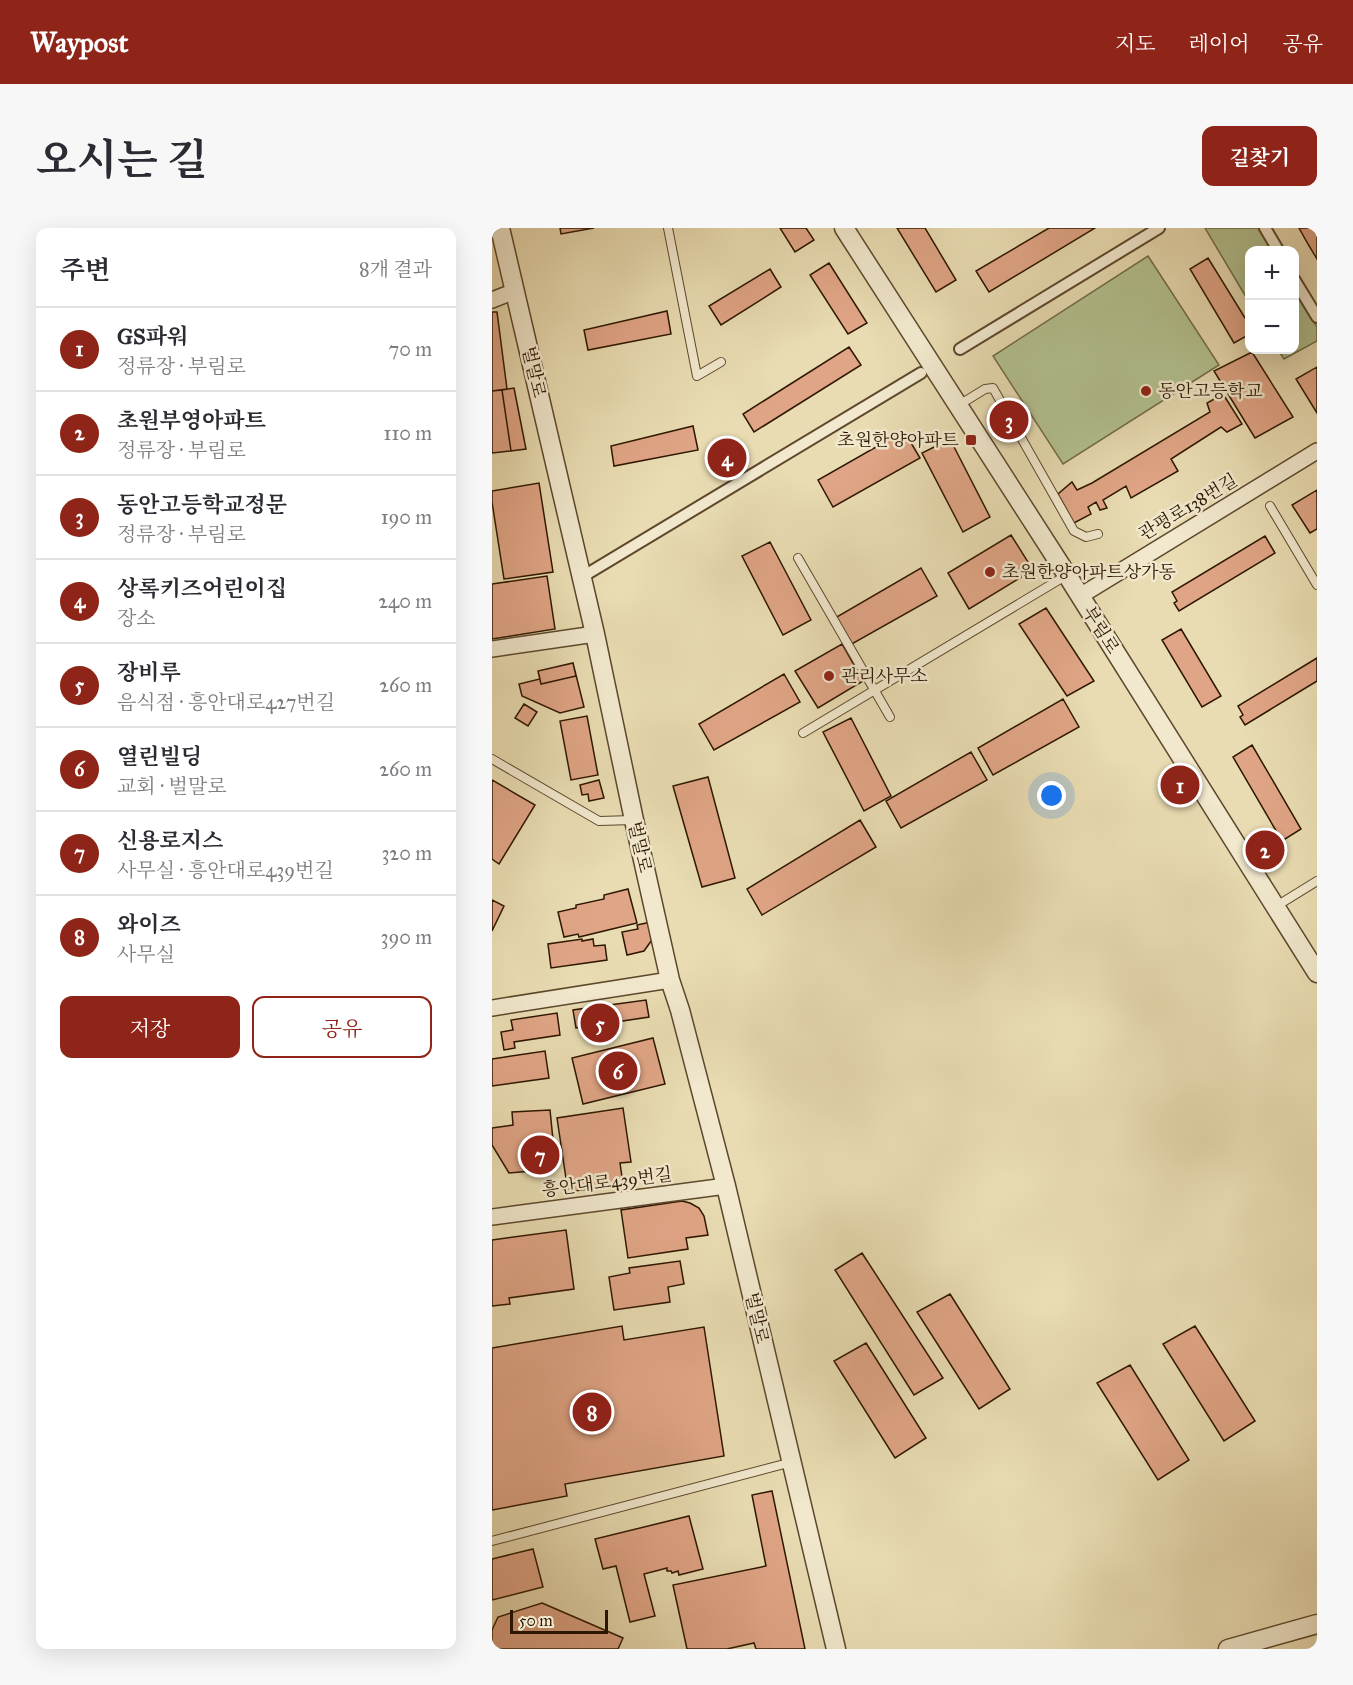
<!DOCTYPE html>
<html lang="ko">
<meta charset="utf-8">
<style>
body{margin:0;font-family:"IM FELL Great Primer","Noto Serif KR",serif;background:#f7f7f7;color:#2b2b33}
.controls{position:absolute;right:18px;top:18px;display:grid;overflow:hidden;border-radius:12px;box-shadow:0 6px 24px #0002}
.controls button{width:54px;height:54px;display:grid;place-items:center;padding:0;border:0;border-bottom:2px solid #e1e1e2;background:#fff;color:#2b2b33;font:30px sans-serif}
.scale{position:absolute;left:18px;bottom:15px;width:98px;box-sizing:border-box;padding-left:6px;border:3px solid #2e1700;border-top:0;font-size:16px;line-height:21px;white-space:nowrap;color:#2e1700;-webkit-text-stroke:4px #f1e8cd;paint-order:stroke}
.you{position:absolute;left:560px;top:568px;width:21px;height:21px;margin:-15px;border:4px solid #fff;border-radius:50%;background:#1a73e8;box-shadow:0 0 0 9px #1a73e833}
.badge{display:grid;place-items:center;width:39px;height:39px;border-radius:50%;background:#8f2418;color:#fff;font-size:20px;font-weight:700}
.pin{position:absolute;translate:-50% -50%;border:3px solid #fff;box-shadow:0 2px 6px #0006}
.list{margin:0;padding:0;list-style:none}
h2{display:flex;justify-content:space-between;align-items:center;height:78px;margin:0;padding:0 24px;font-size:26px}
h2 small{font-size:20px;font-weight:400;color:#7c7c81}
.list li{display:grid;grid-template-columns:39px 1fr auto;gap:18px;align-items:center;box-sizing:border-box;height:84px;padding:0 24px;border-top:2px solid #e1e1e2}
.list b{display:block;font-size:22px;white-space:nowrap}
.list p{margin:0;font-size:20px;white-space:nowrap;color:#7c7c81}
.list em{font-size:20px;font-style:normal;color:#7c7c81}
.actions{display:flex;gap:12px;padding:18px 24px}
.actions a{flex:1;padding:14px 0;border:2px solid #8f2418;border-radius:12px;text-align:center;font-size:21px;color:#8f2418}
.actions .main{background:#8f2418;color:#fff}
.map{position:relative;flex:none;width:825px;height:1421px;overflow:hidden;border-radius:12px}
header{display:flex;align-items:center;gap:36px;box-sizing:border-box;height:84px;padding:0 30px;background:#8f2418;color:#fff}
header strong{font-size:28px}
nav{display:flex;gap:33px;margin-inline-start:auto;font-size:21px}
.intro{display:flex;align-items:center;justify-content:space-between;box-sizing:border-box;height:144px;padding:0 36px}
h1{margin:0;font-size:42px}
.button{padding:15px 27px;border-radius:12px;background:#8f2418;color:#fff;font-size:21px;font-weight:700}
main{display:flex;gap:36px;padding:0 36px}
aside{flex:1;background:#fff;border-radius:12px;box-shadow:0 6px 24px #0002}
.map>svg:first-child{display:block}
.green{fill:#b3c18f;stroke:#706c48;stroke-width:1.5}
.building{fill:#e0a586;stroke:#2e1700;stroke-width:1.5}
.lines{fill:none;stroke-linecap:round;stroke-linejoin:round}
.service-casing{stroke:#5d482c;stroke-width:10}
.pedestrian-casing{stroke:#5d482c;stroke-width:14}
.minor-casing{stroke:#5d482c;stroke-width:18}
.tertiary-casing{stroke:#5d482c;stroke-width:21}
.service{stroke:#f1e8cd;stroke-width:8}
.pedestrian{stroke:#f1e8cd;stroke-width:10}
.minor{stroke:#f1e8cd;stroke-width:15}
.tertiary{stroke:#f1e8cd;stroke-width:18}
.poi-dot{fill:#8f2418;stroke:#f1e8cd;stroke-width:2}
.labels{text-anchor:middle;dominant-baseline:central;stroke-width:5;stroke-linejoin:round;paint-order:stroke}
.street-label{font-size:18px;fill:#2e1700;stroke:#f1e8cd}
.poi-label{font-size:18px;fill:#2e1700;stroke:#f1e8cd;text-anchor:start}
</style>
<header>
<strong>Waypost</strong>
<nav><a>지도</a><a>레이어</a><a>공유</a></nav>
</header>
<div class="intro"><h1>오시는 길</h1><a class="button">길찾기</a></div>
<main>
<aside>
<h2>주변<small>8개 결과</small></h2>
<ul class="list">
<li><span class="badge">1</span><div><b>GS파워</b><p>정류장 · 부림로</p></div><em>70 m</em></li>
<li><span class="badge">2</span><div><b>초원부영아파트</b><p>정류장 · 부림로</p></div><em>110 m</em></li>
<li><span class="badge">3</span><div><b>동안고등학교정문</b><p>정류장 · 부림로</p></div><em>190 m</em></li>
<li><span class="badge">4</span><div><b>상록키즈어린이집</b><p>장소</p></div><em>240 m</em></li>
<li><span class="badge">5</span><div><b>장비루</b><p>음식점 · 흥안대로427번길</p></div><em>260 m</em></li>
<li><span class="badge">6</span><div><b>열린빌딩</b><p>교회 · 벌말로</p></div><em>260 m</em></li>
<li><span class="badge">7</span><div><b>신용로지스</b><p>사무실 · 흥안대로439번길</p></div><em>320 m</em></li>
<li><span class="badge">8</span><div><b>와이즈</b><p>사무실</p></div><em>390 m</em></li>
</ul>
<div class="actions"><a class="main">저장</a><a>공유</a></div>
</aside>
<div class="map">
<svg width="825" height="1421" viewBox="0 0 825 1421">
<rect width="100%" height="100%" fill="#e9dcb2"/>
<filter id="stains"><feTurbulence type="fractalNoise" baseFrequency=".00333" numOctaves="4"/><feColorMatrix values="0 0 0 0 .2 0 0 0 0 .09 0 0 0 0 .02 0 0 0 .5 -.17"/></filter>
<radialGradient id="worn" r=".72"><stop offset=".6" stop-color="#630" stop-opacity="0"/><stop offset="1" stop-color="#630" stop-opacity=".3"/></radialGradient>
<path class="green" d="M713,0h53l14,22h-22l-1,52z
M656,28l71,109 -156,99 -70,-108z
M803,61l22,38v14l-33,18 -6,-9h16z"/>
<path class="building" d="M68,0h34l-33,6z
M288,0h26l8,12 -19,12z
M405,0h28l31,52 -20,12z
M557,0h46l-106,64 -13,-21z
M807,0h18v31l-9,-15z
M716,30l42,68v8l-16,9 -44,-74z
M337,35l38,60 -19,11 -38,-59z
M278,41l11,18 -60,38 -12,-19z
M175,83l4,23 -83,16 -4,-20z
M0,84h5l10,77 -15,2z
M357,119l12,18 -107,67 -11,-18z
M760,124l41,65 -38,21 -41,-67z
M825,139v46l-21,-34z
M22,160l12,61 -15,2 -9,-61z
M10,162l9,61 -19,2v-62z
M731,166l19,30 -15,8 -6,-5 -50,32 7,12 -47,27 -5,-12 -23,14 4,8 -7,2 -4,-8 -8,5 3,7 -17,9 -16,-29 14,-12 5,8 15,-7 118,-71 -3,-9z
M201,198l5,24 -84,16 -3,-20z
M412,203l16,27 -87,49 -15,-27z
M458,211l40,78 -27,15 -41,-79z
M241,217l9,15 -20,12 -10,-16z
M47,255l14,89 -49,7 -12,-77v-11z
M825,262v39l-7,4 -18,-28z
M519,307l22,35 -64,39 -21,-36z
M773,308l10,17 -96,58 -5,-8 3,-2 -5,-9z
M278,314l41,78 -28,15 -41,-79z
M429,340l16,28 -87,49 -15,-27z
M55,348l8,53 -63,10v-55z
M554,380l48,73 -27,15 -48,-72z
M689,401l40,67 -19,11 -40,-67z
M350,416l21,37 -45,27 -23,-37z
M825,430v23l-72,44 -5,-8 3,-2 -5,-9z
M81,435l3,13 -35,8 -3,-13z
M81,435l11,44 -24,6 -38,-17 -3,-12 21,-5 -2,-8z
M292,446l16,28 -86,48 -15,-26z
M571,471l16,28 -86,48 -15,-27z
M32,476l13,8 -9,14 -13,-8z
M95,488l11,59 -27,5 -11,-59z
M359,490l40,78 -27,15 -41,-79z
M760,517l49,84 -19,12 -49,-84z
M479,524l16,28 -86,48 -15,-27z
M216,549l27,101 -33,9 -29,-101z
M0,552l43,25 -36,59 -7,-5z
M107,552l5,18 -15,3 -1,-7 -6,1 -2,-10z
M368,592l16,27 -114,68 -15,-26z
M136,661l9,34 -58,14 -1,-3 -14,3 -6,-25 18,-4v-3l28,-6v-4z
M0,672l12,6 -12,25z
M159,694l3,15 -10,14 -17,4 -5,-23 16,-3 -1,-4z
M90,711v2l11,-2 1,7 11,-1 2,15 -56,8 -3,-24z
M154,772l3,17 -73,11 -3,-18z
M65,785l3,22 -46,7 1,6 -11,2 -3,-18 12,-2 -2,-10z
M161,810l12,46 -82,20 -11,-46z
M53,823l4,27 -57,8v-27z
M131,880l8,54 -11,1 3,21 -55,8 -11,-74z
M58,882l6,59 -47,4 -17,-28v-17l21,-3 -1,-13z
M190,973l8,2 9,5 5,8 4,19 -22,3 2,11 -60,9 -7,-48z
M74,1002l8,59 -65,9 1,6 -18,2v-66z
M370,1025l81,125 -29,17 -79,-125z
M188,1033l4,23 -16,3 2,15 -56,8 -5,-33 21,-4 -1,-5z
M458,1066l60,95 -31,20 -62,-97z
M130,1098l2,14 80,-13 20,129 -159,28 2,12 -75,14v-162z
M703,1098l60,95 -31,20 -61,-97z
M374,1115l60,95 -31,20 -61,-97z
M638,1137l59,95 -31,20 -61,-97z
M280,1263l33,158h-49l-2,-6 -27,6h-40l-14,-64 93,-19 -14,-71z
M197,1288l14,53 -24,6 -1,-4 -6,2 -1,-2h-4v-3l-23,6 11,42 -25,6 -14,-56 -13,3 -8,-30z
M41,1321l10,38 -51,13v-41z
M50,1375l81,35 -5,11h-126v-19l6,-13z"/>
<g class="lines">
<g class="service-casing">
<path id="service" d="M176,0l29,148 24,-14
M467,177l26,-16 8,-1 81,143 12,6 12,-3
M778,278l47,79
M306,330l92,159
M311,505l264,-158
M0,531l107,62 34,-1
M783,679l42,-26
M0,1313l300,-79"/>
</g>
<g class="pedestrian-casing">
<path id="pedestrian" d="M773,0l13,22
M802,51l23,38
M468,121l199,-121
M90,349l339,-204"/>
</g>
<g class="minor-casing">
<path id="minor" d="M0,72l23,-9
M588,368l237,-145
M0,421l103,-15
M0,780l178,-28
M0,989l234,-31"/>
</g>
<g class="tertiary-casing">
<path id="tertiary" d="M8,0l95,406 39,186 36,160 10,30 46,176 110,463
M352,0l223,347 250,398
M736,1421l89,-25"/>
</g>
<use href="#service" class="service"/>
<use href="#pedestrian" class="pedestrian"/>
<use href="#minor" class="minor"/>
<use href="#tertiary" class="tertiary"/>
</g>
<g class="poi-dot">
<circle cx="654" cy="163" r="6"/>
<rect x="473" y="206" width="12" height="12" rx="3"/>
<circle cx="498" cy="344" r="6"/>
<circle cx="337" cy="448" r="6"/>
</g>
<g class="labels">
<g class="street-label">
<text transform="translate(42 144) rotate(77)">벌말로</text>
<text transform="translate(696 279) rotate(-31)">관평로138번길</text>
<text transform="translate(609 402) rotate(58)">부림로</text>
<text transform="translate(148 619) rotate(77)">벌말로</text>
<text transform="translate(115 954) rotate(-7)">흥안대로439번길</text>
<text transform="translate(265 1090) rotate(77)">벌말로</text>
</g>
<g class="poi-label">
<text x="666" y="163">동안고등학교</text>
<text x="467" y="212" text-anchor="end">초원한양아파트</text>
<text x="510" y="344">초원한양아파트상가동</text>
<text x="349" y="448">관리사무소</text>
</g>
</g>
<rect width="100%" height="100%" filter="url(#stains)"/>
<rect width="100%" height="100%" fill="url(#worn)"/>
</svg>
<div class="controls">
<button>+</button>
<button>−</button>
</div>
<div class="scale">50 m</div>
<div class="you"></div>
<div class="pin badge" style="left:688px;top:557px">1</div>
<div class="pin badge" style="left:773px;top:622px">2</div>
<div class="pin badge" style="left:517px;top:192px">3</div>
<div class="pin badge" style="left:235px;top:230px">4</div>
<div class="pin badge" style="left:108px;top:795px">5</div>
<div class="pin badge" style="left:126px;top:843px">6</div>
<div class="pin badge" style="left:48px;top:927px">7</div>
<div class="pin badge" style="left:100px;top:1184px">8</div>
</div>
</main>
